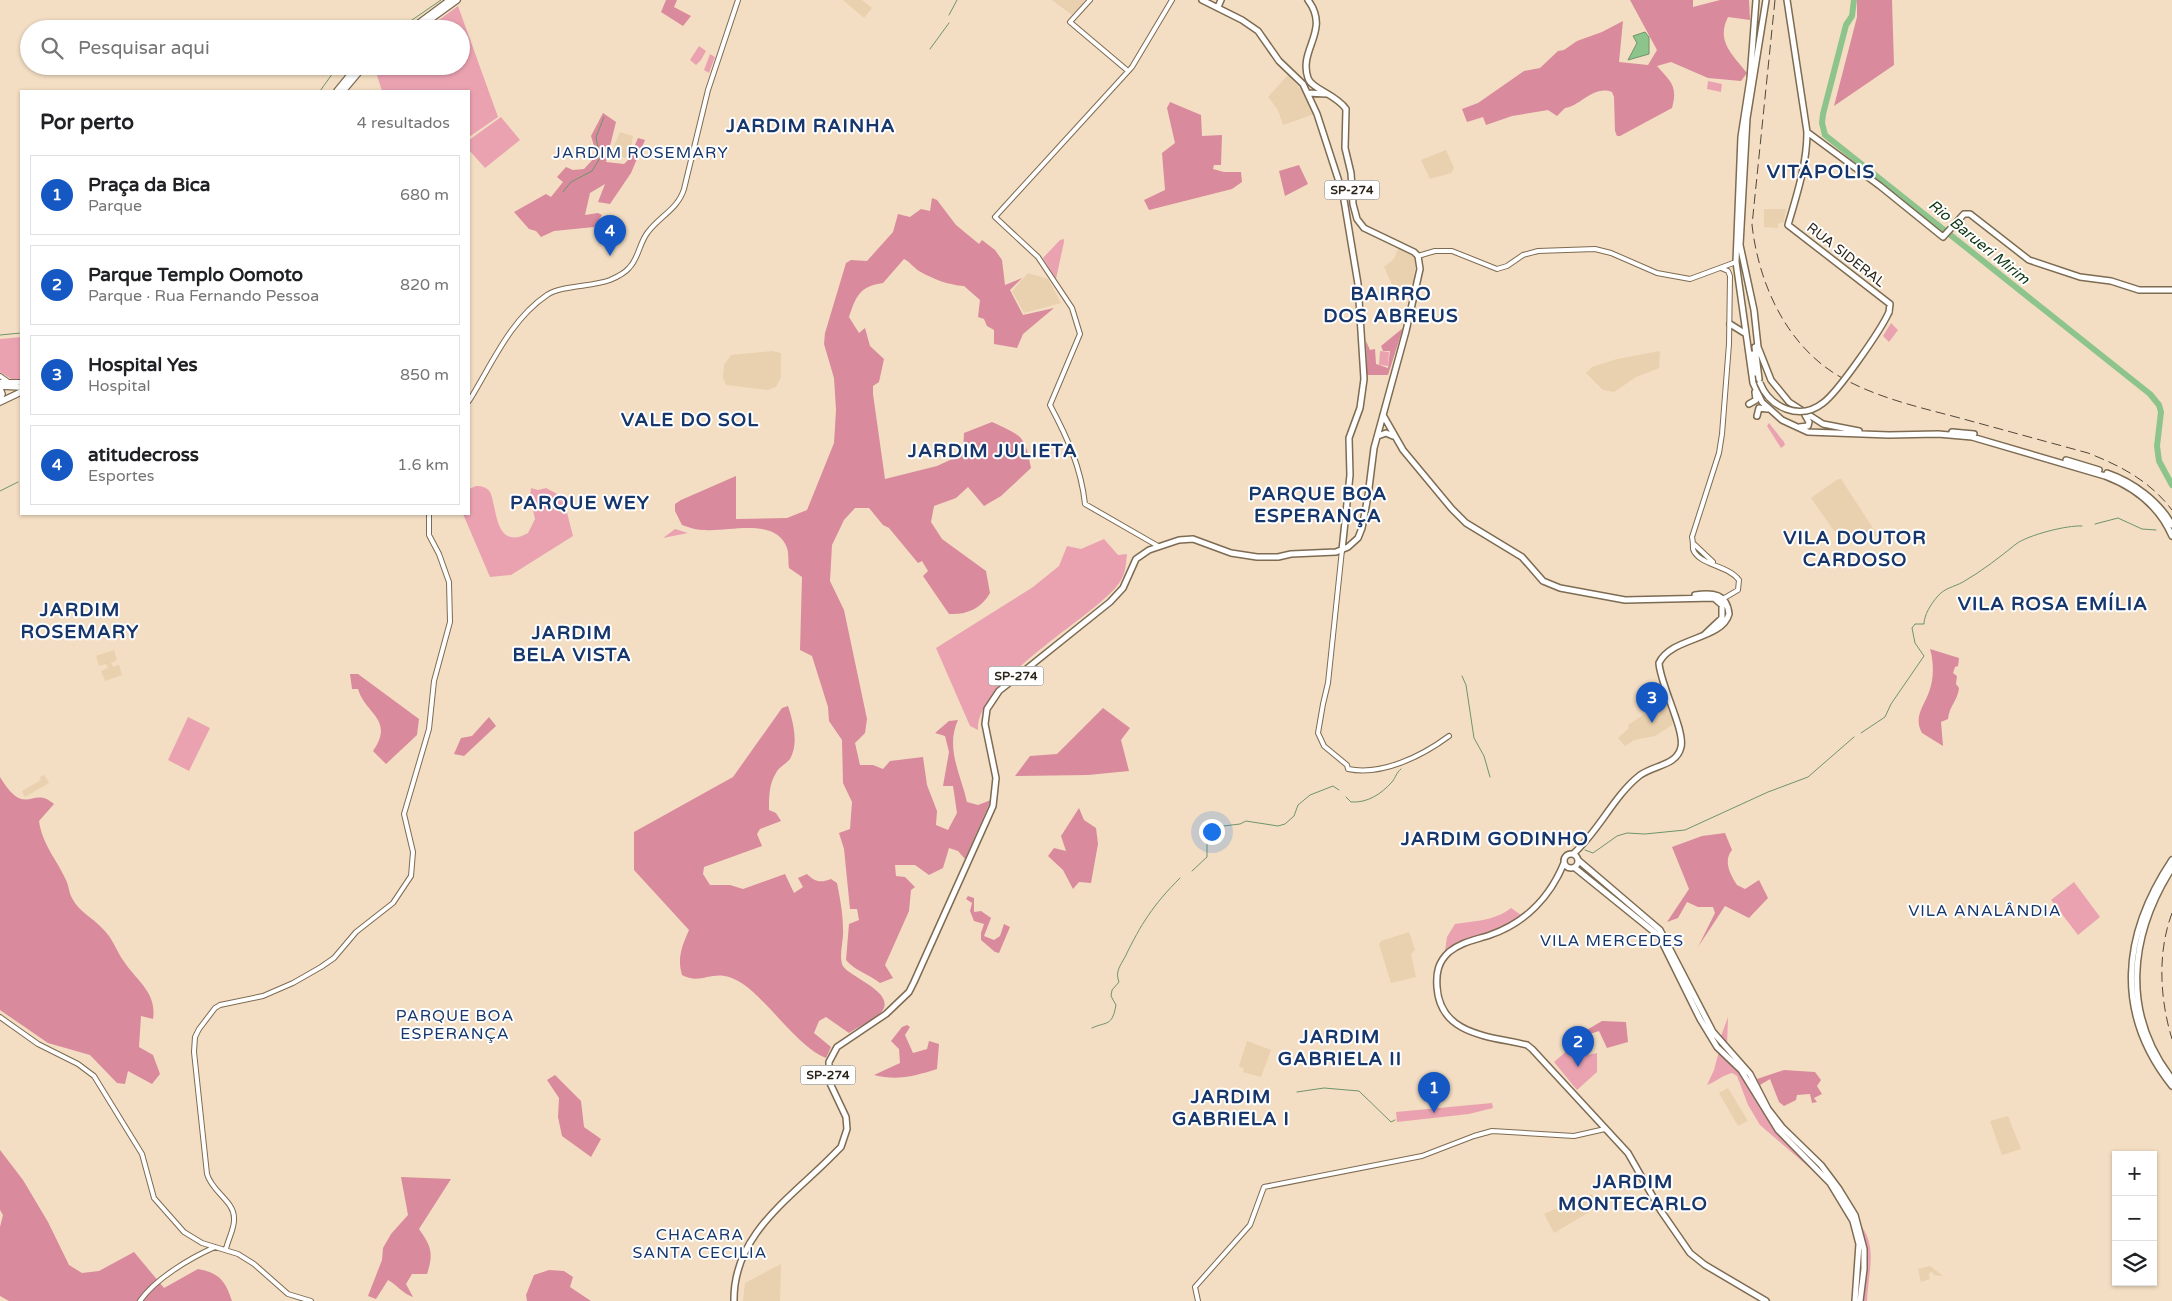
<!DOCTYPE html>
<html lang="pt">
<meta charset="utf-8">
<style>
body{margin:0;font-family:"Varela Round",sans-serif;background:#f2f2f2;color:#202124}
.controls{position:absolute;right:15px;bottom:15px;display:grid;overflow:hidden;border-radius:0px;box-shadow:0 1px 4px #0004}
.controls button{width:45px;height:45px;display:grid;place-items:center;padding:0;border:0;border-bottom:1px solid #e0e0e0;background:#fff;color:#202124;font:25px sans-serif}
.you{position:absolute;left:1211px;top:831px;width:18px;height:18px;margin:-12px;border:4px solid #fff;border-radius:50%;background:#1a73e8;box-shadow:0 0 0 8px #1a73e833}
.badge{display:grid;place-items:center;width:32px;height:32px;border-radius:50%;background:#1658c3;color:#fff;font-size:16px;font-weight:700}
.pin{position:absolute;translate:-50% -41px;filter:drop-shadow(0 1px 2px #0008)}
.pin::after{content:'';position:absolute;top:26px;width:18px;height:15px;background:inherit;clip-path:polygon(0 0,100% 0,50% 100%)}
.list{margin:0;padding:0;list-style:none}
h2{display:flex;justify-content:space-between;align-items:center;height:65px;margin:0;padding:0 20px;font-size:21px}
h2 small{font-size:16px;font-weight:400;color:#757577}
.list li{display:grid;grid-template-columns:32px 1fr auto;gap:15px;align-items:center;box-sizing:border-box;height:80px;margin:0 10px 10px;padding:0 10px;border:1px solid #e0e0e0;border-radius:0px}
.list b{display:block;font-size:19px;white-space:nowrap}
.list p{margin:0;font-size:16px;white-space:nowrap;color:#757577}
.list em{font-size:16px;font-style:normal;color:#757577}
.icon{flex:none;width:28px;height:28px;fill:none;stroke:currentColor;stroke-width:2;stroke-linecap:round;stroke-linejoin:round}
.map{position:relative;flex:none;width:2172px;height:1301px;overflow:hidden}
.search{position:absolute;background:#fff;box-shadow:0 1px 4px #0004;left:20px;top:20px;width:450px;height:55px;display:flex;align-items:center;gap:12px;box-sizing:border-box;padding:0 18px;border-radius:28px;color:#757577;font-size:19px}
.panel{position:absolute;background:#fff;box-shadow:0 1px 4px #0004;left:20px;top:90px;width:450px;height:425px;border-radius:0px}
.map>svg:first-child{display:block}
.built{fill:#e9d0ae}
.green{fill:#eaa2b1}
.forest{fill:#d98a9c}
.water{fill:#8cc48c;stroke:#6f946a}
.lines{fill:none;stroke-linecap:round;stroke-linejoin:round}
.stream{stroke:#6f946a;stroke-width:1}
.river{stroke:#8cc48c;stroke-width:6}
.minor-casing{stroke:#7d6b52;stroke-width:6}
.major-casing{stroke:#7d6b52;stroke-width:8}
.highway-casing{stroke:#7d6b52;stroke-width:8}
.minor{stroke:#fff;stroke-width:4}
.major{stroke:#fff;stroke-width:5}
.highway{stroke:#fff;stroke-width:5.5}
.rail{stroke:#51473a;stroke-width:1;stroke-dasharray:10 5;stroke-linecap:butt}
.major-bridge-casing{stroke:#7d6b52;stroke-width:8;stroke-linecap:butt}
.major-bridge{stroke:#fff;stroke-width:5}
.labels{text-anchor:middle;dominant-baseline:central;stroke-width:4;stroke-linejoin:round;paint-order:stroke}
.shield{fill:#fff;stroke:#6b665f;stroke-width:1}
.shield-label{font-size:12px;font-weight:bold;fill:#2c241a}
.street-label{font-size:14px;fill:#2c241a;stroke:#fff}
.water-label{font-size:15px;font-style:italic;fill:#0d3611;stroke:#fff}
.quarter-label{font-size:16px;letter-spacing:1px;fill:#17376c;stroke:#fff}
.district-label{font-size:19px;font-weight:bold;letter-spacing:1px;fill:#17376c;stroke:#fff}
</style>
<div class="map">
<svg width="2172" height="1301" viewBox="0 0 2172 1301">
<rect width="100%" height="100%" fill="#f3dec3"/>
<path class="built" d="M843,0h19l10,8 -8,10z
M1052,0h34l-14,15z
M1288,75l16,18 10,21 -31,11 -5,-15 -10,-13z
M620,132l13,4 -3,16 -4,6 -13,-3 2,-8 -1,-1z
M1446,150l8,18 -3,5 -21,6 -9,-19z
M1764,209h22l-2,13 -6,2v4l-14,-1z
M1399,246l16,11v10l-2,16 -18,8 -11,-24 10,-8z
M1028,273l20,6 13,24 -37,10 -12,-22z
M772,351l9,2v24l-5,10 -8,3 -42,-5 -3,-7 1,-13 7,-10z
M1660,351l-1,17 -23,9 -22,15 -11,-2 -17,-17 6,-6 25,-8z
M1838,479h3l37,57 -44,-5 -23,-33z
M114,650l3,10 -6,3 2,4 6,-2 3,10 -17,6 -4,-10 7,-3 -2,-4 -7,2 -3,-10z
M1664,697l9,23 -1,5 -17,11 -21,4 -9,6 -7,-8 11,-10 -1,-3 30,-20z
M44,775l5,8 -24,14 -3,-6 19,-11 -1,-3z
M1962,902l8,6 -9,12 -7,-4 -1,-3z
M1409,932l6,18 -4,4 5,23 -25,6 -12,-39 2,-3z
M1247,1041l24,9 -10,27 -18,-5 1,-3 -5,-3z
M1728,1088l20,33 -10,5 -19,-33z
M2008,1116l13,33 -19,6 -12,-34z
M1591,1194l6,6 1,4 -2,4 -42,25 -10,-19z
M781,1264l-1,37h-37l2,-18z
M1930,1266l13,10 -9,-1 -2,-3 -3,1 1,6 -9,3 -3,-13z"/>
<path class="green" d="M458,6l40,111 -29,20v-46h-87l-8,-25h87v-37h-34z
M699,46l7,5 -5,9 -5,5 -6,-5z
M710,54l5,3 -6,16 -5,-3z
M1708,81l14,3 -1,8 -14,-3z
M501,117l19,23 -35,28 -16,-18v-10z
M1064,239v3l-8,37 -13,-21 17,-18z
M1891,323l7,7 -9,12 -6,-6z
M21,337v42h-10l-11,-7v-33z
M1380,351l9,1 -1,14 -9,-1z
M1769,423l15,19 1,3 -4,3 -14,-22z
M476,486c5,0 11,1 14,6 7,13 4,60 38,41l7,-14 -5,-21 1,-10 7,2 8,-2 17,9 10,39 -62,39 -21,2 -27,-63h6v-25z
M675,529l13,4 -25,5z
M1104,539l14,16 9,-1c-1,7 -1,16 -4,22 -4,11 -17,21 -26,29 -29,25 -122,85 -119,125l-8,-4 -34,-78 97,-61 26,-21 8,-20 14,3z
M188,717l22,11 -21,43 -21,-11z
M2074,882l26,35 -22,18 -27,-35z
M1511,908l13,9c-26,15 -54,20 -79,34l2,-14 8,-13c19,-3 40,-3 56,-16z
M1728,1017l-1,30 -7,-8z
M1569,1049l19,6 9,-2v19l-20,18 -23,-28z
M1719,1051l20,19 33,57 53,54 -65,-56 -12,-20 -11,-29 -5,-3c-9,2 -15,8 -25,12l7,-15z
M1492,1103l1,5 -24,6 -72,8 -1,-10z
M1858,1222c21,23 10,50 9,79h-3l2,-37z"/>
<path class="forest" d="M666,0h11l-3,7 17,9 -8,10 -22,-14z
M1630,0h63v7l27,-7h29l1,20 -22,-3c-12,24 4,37 19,56l-6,8 -33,-3 -37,-16 -14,4c14,16 21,20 15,42l-52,28h-3l-2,-5 -1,-34 -2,-5c-19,-7 -31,14 -47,16l-8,8 -9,-6 -36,6 -26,9 -3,-8 -16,5 -5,-13 16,-6 46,-32 16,-3 18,-17 6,-1 13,-9 25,-9 21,-11 -4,41 29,3 9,-15z
M1857,0h35l2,65 -60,41 23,-89z
M1170,102l31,13 1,21 20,-1 -1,30h-7l-1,4 11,3h17l1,10 -10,7 -83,21 -5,-10 21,-10 -3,-37 13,-10 -8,-35z
M603,113l13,9 -10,40 18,2 5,-5 9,-21 7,2 -14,33 -21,31 -12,-2 7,-18 -15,9 -5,22 13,-2 4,2 -8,12 -40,4 -13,6 -5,-6 -7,-2 -15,-17 32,-18 5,3 12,-15 -6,-5 9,-10 7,3 11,-1 13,-14 -6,-19z
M1299,165l9,19 -23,12 -6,-25z
M932,198l5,2 19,25 23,19 3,-4 13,10 7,10 3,25 17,-7 -12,12 13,25 31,-7 -31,26 -6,14 -23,-4v-14l-7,-4 -3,-7 -6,-2 2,-17 -16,-14c-16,-1 -31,-7 -45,-15 -6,-4 -9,-9 -15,-12l-21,24c-23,3 -27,13 -34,34l10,16 6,-5 5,18 14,13 -5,23 -6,4v8l12,85 52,-13 26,-12 1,-21 28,-11c30,14 33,13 39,46l-30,28 -17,10 -16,-19 -12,11 -22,8 -3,16 11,17 44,32 4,22c-9,16 -24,22 -41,21l-26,-38 5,-5 -6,-10 -4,2 -29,-35 -6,-3 -14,-17h-14l-11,12 -12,25 -2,36 14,29 23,109 -2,14 -10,10 5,22h13l10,4 7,-8 33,-4 4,28 10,26 -1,14 12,5 9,-17 -4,-27h-10l6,-34 -4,-16 -10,-3 14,-12 9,-1c-13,28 3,55 9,82l11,3 13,-5 -26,59 -7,-8 -9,-3 -6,20 -14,7 -14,-10h-20l1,11 9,1 10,10 -4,3 -2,21 -24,54 8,13 -13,5c-11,-9 -25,-12 -34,-23l3,-36 10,-4 -2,-11h-7l-6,-60 -5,-16 11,-4 2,-27 -9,-19 -1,-43 -13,-19 -1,-14 -16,-51 -12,-6 2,-73 -13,-9c-1,-6 0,-14 -2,-20 -11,-31 -58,-16 -82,-18 -8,0 -15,-2 -23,-5l-7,-14v-7l6,-4 55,-24v43l51,-1 20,-8 27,-67 2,-33 -2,-32 -10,-34 1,-11 21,-70 5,-3 16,1 26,-29 5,-18 12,3 11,-8 9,2z
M1403,328l-15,47h-21l-1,-34 4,9 5,-1 1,15 12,4 2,-17h-7l-2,-5z
M1930,649l29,9 -1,8 -3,1 -2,6 4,3 -1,8 3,4c-1,12 -10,18 -11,31l-7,3 2,24 -21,-13c-9,-16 2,-27 7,-41 5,-12 5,-30 1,-43z
M350,674h8l61,45 -2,16 -31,29 -13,-13c22,-32 -8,-37 -15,-62h-6z
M788,706c5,15 11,38 2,53 -4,5 -11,8 -14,14 -7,11 -7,24 -7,37l7,3 5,8 -21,8 -3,5 5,12 -58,21 -1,7 7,11h20l13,4 42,-15 9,19 9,-6 -5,-9 9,-4c8,8 13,9 24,5l6,4c3,15 6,31 6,46 1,11 -4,24 -1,35 3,13 65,30 34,53 -8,6 -18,10 -27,16l-23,-16 -7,4 -5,12 17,14 -5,11c-27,-10 -57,-56 -83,-74 -29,-20 -39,3 -61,-9 -5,-17 0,-29 7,-45l-55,-60v-38l99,-55 49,-69z
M1103,708l27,20 -9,12 8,31 -41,4 -73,1 15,-20 27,-2z
M489,717l7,9 -32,30 -10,-2 7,-16 11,-2z
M0,777c26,43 32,7 54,27l-15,17c3,23 18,39 27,59 3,6 3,13 6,18 7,14 21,20 30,30 11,10 14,23 23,35 13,19 32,30 28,56l-12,-3 -2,31 14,8 7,19 -8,10 -24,-13 -3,13 -8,-1 -27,-28 -42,-12 -48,-33z
M1079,808l5,12 12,8 2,16 -7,39 -12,-1 -6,7 -10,-19 -15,-14 6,-8 12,3 -5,-15z
M1725,833l7,17c-9,11 -2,24 5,35l8,4 14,-9 9,18 -19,20 -24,-12 -27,41 17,-34 -2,-6h-15l-11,-5 -9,16 -11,4 22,-33 -17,-42 30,-11z
M968,896l6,2v14l7,-1 10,7 -7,18 10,4 6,-4 4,-12 6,3 -11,26 -4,-1 -14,-12v-7l3,-9 -10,-3 -4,-10 2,-8 -6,-4z
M1602,1021l24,1 2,20 -21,6 -8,-17 -9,3 -5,-3z
M907,1025l3,2 -5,8 8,18 14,-4 2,-8 10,3 -2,25c-22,7 -40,12 -63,6l26,-12 -1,-14 -8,-8 11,-14z
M1784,1070l31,2 6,8 -4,6 5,8 -8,4 3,4 -5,1 -2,-9 -13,1 -1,5 -12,6 -5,-4 -9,-23 -10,6 -3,-6z
M555,1075l26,26 3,26 17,12 -10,18 -29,-21 -4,-19 1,-19 -12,-18z
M0,1150l23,30 25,42 21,43 13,8 17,-2 35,-19 30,36 34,-19c21,4 27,11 34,32h-223l-9,-5v-69l3,-12 -3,-5z
M401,1177l50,2 -32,50c12,17 15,24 8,45h-15l-6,10 7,13c-10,-3 -16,-12 -25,-17l-12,19 -8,-3 14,-36 1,-12 8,-14 17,-19z
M549,1270l15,1 9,6 -3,10 21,14h-64l-1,-6 8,-20z"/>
<path class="water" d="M1645,32l4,5v17l-21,6 9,-17 -4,-7z"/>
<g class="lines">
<path class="stream" d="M949,15l8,-15
M399,29l42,-29
M930,49l19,-26
M320,91l18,-25
M563,192l8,-10 21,-11 8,-13 -4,-21 8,-20
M0,335l21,-2
M0,491l18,-9
M2095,524l23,-6 24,11 14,1
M1462,676l4,9 8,53 10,18 6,21
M1861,733l24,-16 6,-13 33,-48 -9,-13 -3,-15 3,-4h9c0,-9 7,-20 13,-27 7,-9 17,-10 26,-15 19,-11 37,-25 53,-38 12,-9 51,-19 66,-18
M1346,797l5,5c17,1 30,-8 41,-20 4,-5 4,-9 9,-13
M1585,850l8,3 24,-17 10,-3 18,1 40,-4 83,-38 40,-15 46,-40
M1192,871l15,-14v-29l33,-4 6,-3 32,5 7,-2 9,-8 4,-11 12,-10 23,-9 6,4
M1092,1028c15,-7 20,-1 24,-23l-5,-9 1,-6 7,-8c-4,-10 1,-16 6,-25 16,-33 28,-52 55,-79
M1297,1092l27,-4 35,3 32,31 4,-2"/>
<path class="river" d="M1854,0l-2,16 -6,9 -23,89 -1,9 3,12 325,259 9,11 2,7 -4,34 2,15 13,24"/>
<g class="minor-casing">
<path id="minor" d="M1090,0l-20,22 58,49
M1418,256l17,-5h17l45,18 10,-3 16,-11 15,-4 57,-2 16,4 46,20 33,6 46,-17
M1721,268l7,3 2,5 -1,68 -7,90 -3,19 -27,84c1,4 1,9 1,12 5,16 35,16 46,31l-1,10 -17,10
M0,376l7,5
M0,382h21
M469,401c23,-37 41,-81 78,-106 15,-10 45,-8 63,-15 7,-3 14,-6 19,-12 10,-10 10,-25 19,-36 12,-16 30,-23 36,-43l24,-99 30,-90
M1694,544l19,18
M1158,546l-73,-42c-4,-37 -18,-67 -35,-99l30,-71 -8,-26 -34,-51 -43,-40 137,-150 40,-67
M1342,550l-14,133 -5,21 -5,29 6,13 23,19 1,4c34,7 74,-13 101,-33
M0,1017l38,27 40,20 16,12 48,78 12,44 30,34 18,11 36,11 16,10 34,30 23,7
M226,1249c2,-10 9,-21 8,-31 0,-17 -22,-26 -27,-44l-13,-122 1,-15 4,-8 16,-21 5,-3 43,-9 30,-13 28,-16 13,-9 22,-26 37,-29 18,-27 2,-24 -9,-38 25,-85 5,-48 16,-59 -1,-40 -10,-28 -10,-19v-21
M140,1301c15,-22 50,-43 75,-54
M1198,1301l-3,-14 55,-62 14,-38 158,-31 52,-20 18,-5 82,5 31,-7"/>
</g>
<g class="major-casing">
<path id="major" d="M1202,0l40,20 16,11 21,30 24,23 14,30 26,80 15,90 6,95 -4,29 -11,30 1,37 -8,75
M1756,0l-6,79 -9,58 -5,125 17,121 9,19 20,18 26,12 81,3 49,-1 34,3 133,39c29,11 54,30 67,60
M1766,0l-19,118 -7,127 14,65 4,37 13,33 18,22 34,22 36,7
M1787,0l20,132c0,32 -10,62 -19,93l102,79 -1,8
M1218,7l3,-7
M1308,93l18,1
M1807,132l73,54 63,51 21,-23h6l59,46 51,17 31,4 28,9h33
M1730,324l16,10
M1755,347l4,32
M1752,354l4,19
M1749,404l7,-4 -1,-8
M1383,415l20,35 49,59 14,14 56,34 21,24 17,7 65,12 89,-2 8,7v13l-18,17
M1757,416l2,-8 8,1
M1799,427l9,-1 1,-4 -4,-7
M1952,432l22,2
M1378,436l8,-3 7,3
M2066,460l33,10
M2107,473c26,9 52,28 65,52
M1564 861a7 7 0 1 1 14 0a7 7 0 1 1-14 0Z
M1573,854c26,-23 40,-57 66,-78 14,-11 38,-10 42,-29 4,-17 -21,-63 -22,-84 12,-26 63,-23 70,-49 -2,-20 -16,-22 -34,-19
M1578,860l82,70 53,102 37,42 18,35 14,18 39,38 18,24 16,26 9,34v20l-4,32
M2172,860c-50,75 -58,153 0,226
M1564,863c-14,34 -39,60 -74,72 -15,5 -29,7 -41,17 -11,10 -13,21 -12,35 3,49 54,49 90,58l5,4 96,104 33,58 29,42 15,12 61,36
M1575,868l84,68 41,83 17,28 24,23 37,60 52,53 23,38 6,23 -4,57
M2172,868c-43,68 -51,145 0,211
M734,1301c-1,-67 57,-103 99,-146l8,-8 6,-18 -1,-12 -17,-36v-19l8,-15 49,-33 23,-22 5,-10 79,-176 3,-28 -11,-54 2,-15 12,-18 111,-89 13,-14 13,-29 13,-9 30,-10 14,-1 38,14 26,4h21l13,-3 45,-2 12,-5 10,-9 4,-10 6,-32 6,-48 32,-117 14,-62 -2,-13 -4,-4 -50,-24 -7,-9 -4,-15 -2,-31 -6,-25 1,-39c-10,-15 -35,-20 -38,-31 -10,-29 23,-47 0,-78"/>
</g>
<g class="highway-casing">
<path id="highway" d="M411,29l39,-29
M417,29l40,-29
M337,91l18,-22
M343,91l21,-25
M0,386l21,1
M0,389l2,5 -2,5
M0,402l21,-10"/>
</g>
<use href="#minor" class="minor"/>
<use href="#major" class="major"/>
<use href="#highway" class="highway"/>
<path class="rail" d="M1775,0l-23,225c7,61 36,124 92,154 35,19 74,28 112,38 44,12 88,24 132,36 33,13 62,28 84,57
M2172,913c-15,40 -12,87 0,126"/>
<g class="major-bridge-casing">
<path id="major-bridge" d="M1760,383c10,25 40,38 63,20 15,-11 58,-73 66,-91"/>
</g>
<use href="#major-bridge" class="major-bridge"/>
</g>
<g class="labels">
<g class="shield">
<rect x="1324.5" y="180.5" width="55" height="19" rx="4"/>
<rect x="988.5" y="666.5" width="55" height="19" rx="4"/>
<rect x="800.5" y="1065.5" width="55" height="19" rx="4"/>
</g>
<g class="shield-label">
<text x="1352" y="190">SP-274</text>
<text x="1016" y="676">SP-274</text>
<text x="828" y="1075">SP-274</text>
</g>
<g class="street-label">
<text transform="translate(1846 255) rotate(38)">RUA SIDERAL</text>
</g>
<g class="water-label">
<text transform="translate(1979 242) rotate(39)">Rio Barueri Mirim</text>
</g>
<g class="quarter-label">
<text x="641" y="153">JARDIM ROSEMARY</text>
<text x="1985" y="911">VILA ANALÂNDIA</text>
<text x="1612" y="941">VILA MERCEDES</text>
<text x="455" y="1016">PARQUE BOA<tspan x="455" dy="18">ESPERANÇA</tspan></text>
<text x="700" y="1235">CHACARA<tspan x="700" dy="18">SANTA CECILIA</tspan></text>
</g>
<g class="district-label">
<text x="811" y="126">JARDIM RAINHA</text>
<text x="1821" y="172">VITÁPOLIS</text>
<text x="1391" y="294">BAIRRO<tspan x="1391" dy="22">DOS ABREUS</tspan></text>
<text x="690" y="420">VALE DO SOL</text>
<text x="993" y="451">JARDIM JULIETA</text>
<text x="1318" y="494">PARQUE BOA<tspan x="1318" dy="22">ESPERANÇA</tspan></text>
<text x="580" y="503">PARQUE WEY</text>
<text x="1855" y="538">VILA DOUTOR<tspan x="1855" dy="22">CARDOSO</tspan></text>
<text x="2053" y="604">VILA ROSA EMÍLIA</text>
<text x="80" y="610">JARDIM<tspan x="80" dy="22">ROSEMARY</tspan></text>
<text x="572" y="633">JARDIM<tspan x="572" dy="22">BELA VISTA</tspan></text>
<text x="1495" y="839">JARDIM GODINHO</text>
<text x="1340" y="1037">JARDIM<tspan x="1340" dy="22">GABRIELA II</tspan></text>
<text x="1231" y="1097">JARDIM<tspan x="1231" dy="22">GABRIELA I</tspan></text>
<text x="1633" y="1182">JARDIM<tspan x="1633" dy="22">MONTECARLO</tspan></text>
</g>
</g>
</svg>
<div class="controls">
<button>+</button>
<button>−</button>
<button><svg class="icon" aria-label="layers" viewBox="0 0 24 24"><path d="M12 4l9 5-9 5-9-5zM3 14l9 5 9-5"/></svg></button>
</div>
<div class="you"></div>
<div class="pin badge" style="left:1434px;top:1113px">1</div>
<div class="pin badge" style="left:1578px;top:1067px">2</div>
<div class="pin badge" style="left:1652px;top:723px">3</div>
<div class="pin badge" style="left:610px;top:256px">4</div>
<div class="search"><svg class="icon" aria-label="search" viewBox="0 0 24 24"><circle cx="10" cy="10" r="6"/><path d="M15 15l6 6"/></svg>Pesquisar aqui</div>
<section class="panel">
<h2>Por perto<small>4 resultados</small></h2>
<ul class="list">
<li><span class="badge">1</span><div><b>Praça da Bica</b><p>Parque</p></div><em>680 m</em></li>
<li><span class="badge">2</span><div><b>Parque Templo Oomoto</b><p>Parque · Rua Fernando Pessoa</p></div><em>820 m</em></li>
<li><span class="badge">3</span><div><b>Hospital Yes</b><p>Hospital</p></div><em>850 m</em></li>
<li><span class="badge">4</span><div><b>atitudecross</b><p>Esportes</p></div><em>1.6 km</em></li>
</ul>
</section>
</div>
